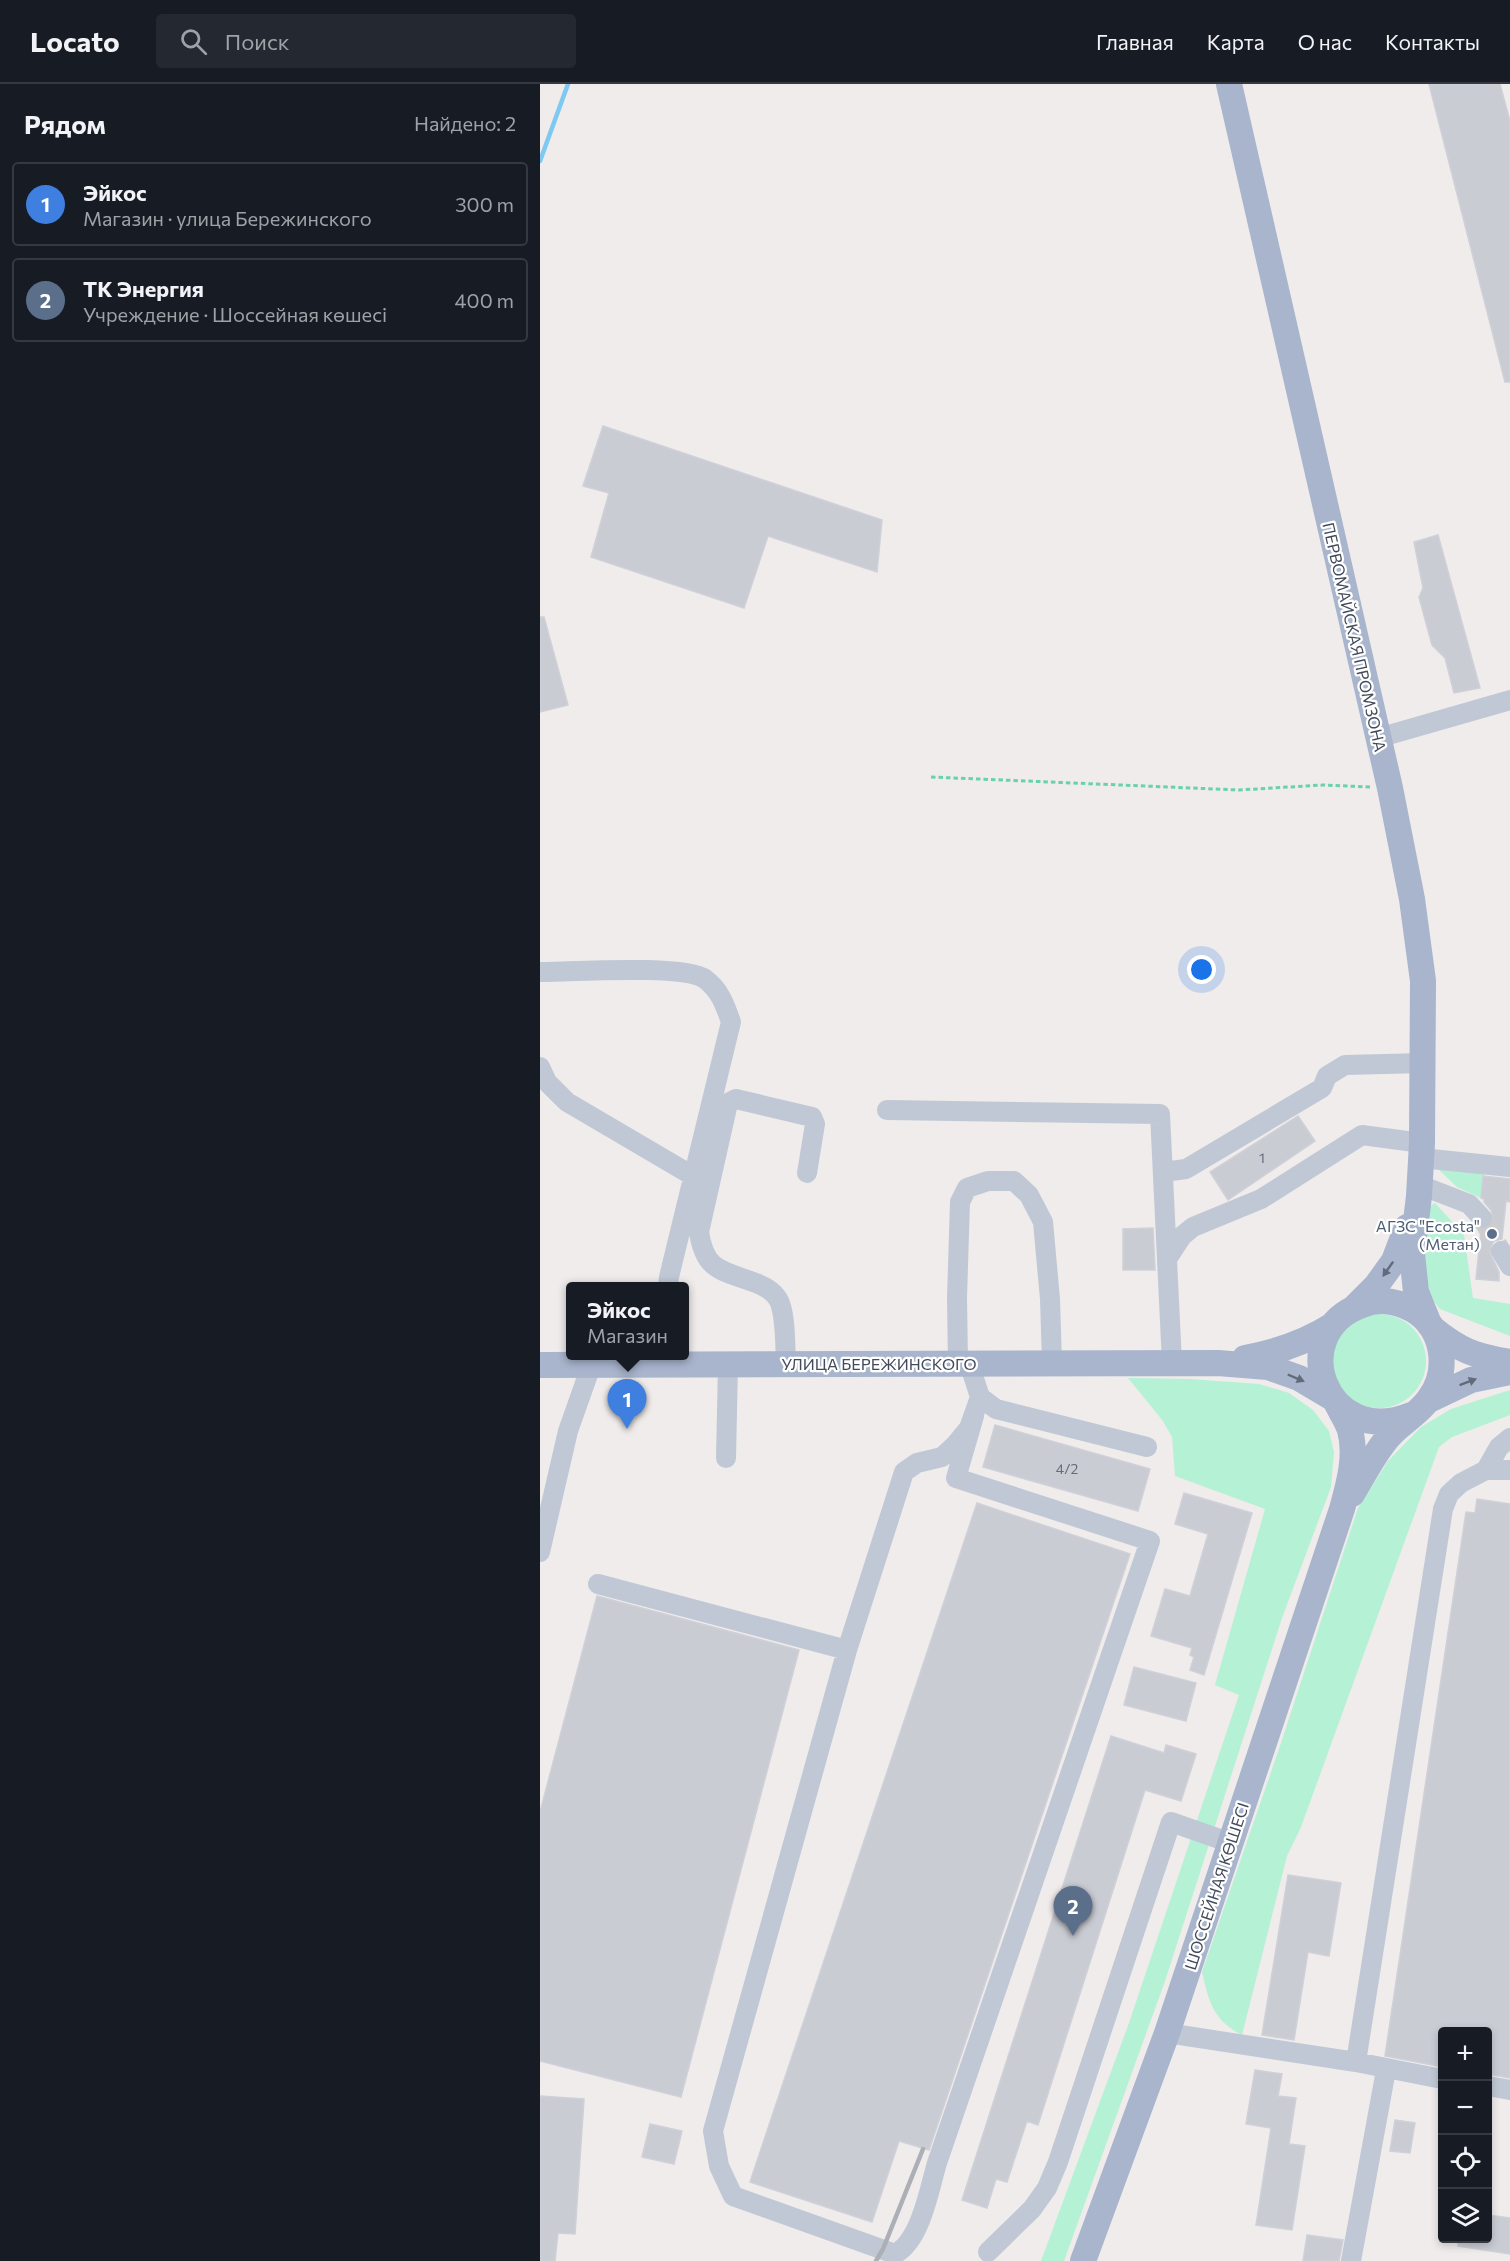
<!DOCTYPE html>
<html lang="ru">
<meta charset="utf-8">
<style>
body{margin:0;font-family:Commissioner,sans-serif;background:#242831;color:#f1f3f6}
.controls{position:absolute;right:18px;bottom:18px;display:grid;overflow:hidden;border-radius:6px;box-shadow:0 3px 9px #0003}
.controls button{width:54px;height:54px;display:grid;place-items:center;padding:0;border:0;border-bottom:2px solid #363941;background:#171b24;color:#f1f3f6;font:30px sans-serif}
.you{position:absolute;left:662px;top:886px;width:21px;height:21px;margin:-15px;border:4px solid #fff;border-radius:50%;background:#1a73e8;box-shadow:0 0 0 9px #1a73e833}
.badge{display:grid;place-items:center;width:39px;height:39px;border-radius:50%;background:#8aa7f0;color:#fff;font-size:20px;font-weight:700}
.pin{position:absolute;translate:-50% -50px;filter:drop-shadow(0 2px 3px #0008)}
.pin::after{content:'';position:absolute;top:32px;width:21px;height:18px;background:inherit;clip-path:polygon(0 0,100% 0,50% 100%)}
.popup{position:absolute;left:26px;top:1198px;width:123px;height:78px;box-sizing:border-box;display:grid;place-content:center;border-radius:6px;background:#171b24;filter:drop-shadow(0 2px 4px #0005);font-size:20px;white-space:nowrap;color:#9ea1a6}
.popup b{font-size:22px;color:#f1f3f6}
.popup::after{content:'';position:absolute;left:50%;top:100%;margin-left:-12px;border:12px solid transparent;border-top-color:#171b24}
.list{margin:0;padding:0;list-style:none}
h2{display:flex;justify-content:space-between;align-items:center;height:78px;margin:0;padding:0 24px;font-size:26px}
h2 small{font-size:20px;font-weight:400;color:#9ea1a6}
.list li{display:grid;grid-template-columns:39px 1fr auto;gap:18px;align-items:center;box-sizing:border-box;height:84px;margin:0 12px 12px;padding:0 12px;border:2px solid #363941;border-radius:6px}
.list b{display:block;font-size:22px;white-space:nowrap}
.list p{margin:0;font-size:20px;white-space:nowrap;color:#9ea1a6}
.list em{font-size:20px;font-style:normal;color:#9ea1a6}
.icon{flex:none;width:33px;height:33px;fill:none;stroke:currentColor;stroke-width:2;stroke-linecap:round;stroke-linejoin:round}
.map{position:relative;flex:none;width:970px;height:2177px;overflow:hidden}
header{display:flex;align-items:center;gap:36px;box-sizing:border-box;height:84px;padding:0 30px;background:#171b24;border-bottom:2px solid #363941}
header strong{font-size:28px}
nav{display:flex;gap:33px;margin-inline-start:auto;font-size:21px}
.search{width:420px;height:54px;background:#242831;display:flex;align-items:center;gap:15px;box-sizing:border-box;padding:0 21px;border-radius:6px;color:#9ea1a6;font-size:22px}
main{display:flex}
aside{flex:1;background:#171b24}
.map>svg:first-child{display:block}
.green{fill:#b4f1d5}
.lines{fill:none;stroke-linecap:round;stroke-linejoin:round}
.stream{stroke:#7ec8f2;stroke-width:4.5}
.building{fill:#caccd4;stroke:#cfd0d8;stroke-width:1.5}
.minor-tunnel{stroke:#cdccce;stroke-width:20;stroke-dasharray:20 10;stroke-linecap:butt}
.path{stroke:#6ad1af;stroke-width:3;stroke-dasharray:4.5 3;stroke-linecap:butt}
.minor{stroke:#c0c8d5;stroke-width:20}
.major{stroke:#a8b5cd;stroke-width:26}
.rail{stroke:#adafb7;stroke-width:4.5}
.oneway{fill:#616b7c}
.service-dot{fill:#5c6f8a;stroke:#fff;stroke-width:2}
.labels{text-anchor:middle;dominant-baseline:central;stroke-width:4.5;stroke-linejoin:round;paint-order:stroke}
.number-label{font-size:14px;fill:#656b78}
.street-label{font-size:16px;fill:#434b5a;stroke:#fff}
.service-label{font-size:16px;fill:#4e5e75;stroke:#fff;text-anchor:end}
</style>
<header>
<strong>Locato</strong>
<div class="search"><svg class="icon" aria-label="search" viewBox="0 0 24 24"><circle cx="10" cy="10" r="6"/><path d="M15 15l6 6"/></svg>Поиск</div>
<nav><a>Главная</a><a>Карта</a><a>О нас</a><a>Контакты</a></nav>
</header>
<main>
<aside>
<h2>Рядом<small>Найдено: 2</small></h2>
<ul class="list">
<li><span class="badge" style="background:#3f7fe0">1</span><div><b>Эйкос</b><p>Магазин · улица Бережинского</p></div><em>300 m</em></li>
<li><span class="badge" style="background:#5c6f8a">2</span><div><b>ТК Энергия</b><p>Учреждение · Шоссейная көшесі</p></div><em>400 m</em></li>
</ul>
</aside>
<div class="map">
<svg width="970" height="2177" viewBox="0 0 970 2177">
<rect width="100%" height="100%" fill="#efeceb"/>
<path class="green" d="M897,1084l47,6 -3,24 -24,-11z
M895,1119l29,32 9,63 37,6v32l-70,-27 -17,-21 4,-80z
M792 1277a47 47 0 1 1 94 0a47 47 0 1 1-94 0Z
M588,1294l62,1 69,5 30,9 24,17 16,21 5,21 -3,35 -49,131 -117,363 -101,280h-23l88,-238 110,-328 -24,-10 50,-176 -90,-33 -3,-39 -9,-16z
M970,1306v25l-58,22 -13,10 -138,380 -14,29 -45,179c-29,-15 -33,-33 -40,-63l78,-226 78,-238 30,-47 33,-34 30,-18z"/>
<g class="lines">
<path class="stream" d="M0,77l28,-77"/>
</g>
<path class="building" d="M889,0h71l10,37v261h-5z
M63,342l279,94 -5,52 -109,-36 -24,72 -153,-51 18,-64 -26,-7z
M898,451l42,153 -26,5 -9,-35 -13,-13 -13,-48 4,-9 -9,-46z
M0,533h4l24,88 -28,7z
M758,1032l17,25 -87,59 -18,-28z
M943,1092l27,3v23l-4,-1 -4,38 -8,2 -5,10 10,21v9l-23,-2 5,-49 9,-3 4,-6 -3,-11 -7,-8v-3l-3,-1z
M613,1144l2,42h-32v-41z
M455,1341l155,44 -12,42 -155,-44z
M644,1409l68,20 -48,162 -14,-5 4,-13 -4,-2 2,-7 -41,-12 14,-47 25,7 18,-62 -33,-10z
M937,1415l33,5v574l-22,-4v-43h-45v36l-58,-11 81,-544 9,1z
M437,1419l153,51 -201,596 -30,-9 -27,81 -122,-40z
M57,1512l202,54 -118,447 -141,-36v-249z
M594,1583l62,16 -10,38 -62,-16z
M571,1652l53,17 2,-8 30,9 -15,47 -36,-11 -107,335 -11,-4 -20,61 -11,-3 -9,29 -25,-8z
M748,1791l53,8 -12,73 -21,-4 -14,88 -32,-5z
M715,1986l27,4 -4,22 18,2 -7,46 16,2 -13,84 -36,-5 15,-97 -25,-4z
M0,2012l44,3 -9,135 -17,-1 -3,28h-15z
M855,2036l20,3 -5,30 -20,-2z
M110,2040l32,7 -8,33 -32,-7z
M948,2131l22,3v36l-52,-8v-8h30z
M767,2151l36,5 -4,21h-36z"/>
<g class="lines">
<path class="minor-tunnel" d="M942,1134l19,33"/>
<path class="path" d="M391,693l308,13 84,-5 47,2"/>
<path class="minor" d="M838,654l132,-38
M0,888c31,0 144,-8 165,7 15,11 20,26 26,43l-62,255 -1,9
M0,983l7,15 20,20 126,74
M347,1026l273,4 12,249
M881,1074l89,9
M623,1088l23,-3 136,-81 5,-12 18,-11 79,-2
M880,1101l49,19 13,14
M961,1167l9,15
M627,1175l15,-23 11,-9 68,-28 101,-64 60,8
M246,1279c-1,-16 0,-51 -8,-64 -6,-9 -13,-12 -22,-16 -34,-13 -51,-11 -57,-51l29,-129 8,-4 76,18 3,7 -8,49
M418,1279l-1,-65 3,-96 7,-14 21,-7h26l15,14 14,27 7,77 2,64
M429,1279l11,34 16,12 151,38
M434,1332l-18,62 194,63 -213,622c-8,27 -16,77 -42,91l-162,-58 -14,-30 -6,-35 134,-481 57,-178 13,-9 25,-6 13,-12 14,-17 11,-31
M186,1374l2,-94
M946,1386h24
M0,1468l28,-121 23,-65
M58,1500l249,66
M627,1949l189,29 87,-553 6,-15 12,-11 25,-13 13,-23 11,-9
M816,1978l86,17
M948,2002l22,4
M448,2168l44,-43 15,-21 11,-26 113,-340 60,21
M811,2177l35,-191"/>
<path class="major" d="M689,0l161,704 22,111 11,82 -1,162 -3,53 -7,58 4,38 13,32
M815,1223l21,-21 18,-25 13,-34
M892,1244c28,23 43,28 78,34
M705,1274c32,-6 60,-15 88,-33
M0,1281l678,-2 50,4 31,11 32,19
M889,1316l42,-20 39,-8
M812,1410c11,-18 21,-38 34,-54 12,-16 32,-25 43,-41 20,-26 16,-66 -11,-86 -16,-11 -37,-16 -56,-8 -78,28 -37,145 49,110
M543,2177l84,-228 175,-524c7,-25 15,-53 8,-79 -3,-9 -9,-18 -13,-26"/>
<path class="rail" d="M336,2177l7,-12 40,-100"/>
</g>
<defs><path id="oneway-solid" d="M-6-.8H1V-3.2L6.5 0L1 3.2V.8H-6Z" transform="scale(1.5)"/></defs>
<g class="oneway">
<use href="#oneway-solid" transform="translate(848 1185) rotate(125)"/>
<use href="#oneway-solid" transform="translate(756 1294) rotate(23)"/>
<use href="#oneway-solid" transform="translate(928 1298) rotate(-21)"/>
</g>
<circle class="service-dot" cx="952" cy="1150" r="6"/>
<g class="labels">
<g class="number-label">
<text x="722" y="1073">1</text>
<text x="527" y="1384">4/2</text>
</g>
<g class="street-label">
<text transform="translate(815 553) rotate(77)">ПЕРВОМАЙСКАЯ ПРОМЗОНА</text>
<text x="339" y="1279">УЛИЦА БЕРЕЖИНСКОГО</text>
<text transform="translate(676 1802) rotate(-72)">ШОССЕЙНАЯ КӨШЕСІ</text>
</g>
<g class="service-label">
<text x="940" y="1141">АГЗС "Ecosta"<tspan x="940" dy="18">(Метан)</tspan></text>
</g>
</g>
</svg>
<div class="controls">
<button>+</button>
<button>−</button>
<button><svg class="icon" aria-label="locate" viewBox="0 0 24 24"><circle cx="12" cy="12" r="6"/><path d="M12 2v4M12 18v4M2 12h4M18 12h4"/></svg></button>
<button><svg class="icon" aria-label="layers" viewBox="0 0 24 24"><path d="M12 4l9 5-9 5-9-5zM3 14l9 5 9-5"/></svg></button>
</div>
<div class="you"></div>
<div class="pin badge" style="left:87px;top:1345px;background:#3f7fe0">1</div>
<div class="popup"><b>Эйкос</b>Магазин</div>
<div class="pin badge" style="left:533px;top:1852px;background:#5c6f8a">2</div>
</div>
</main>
